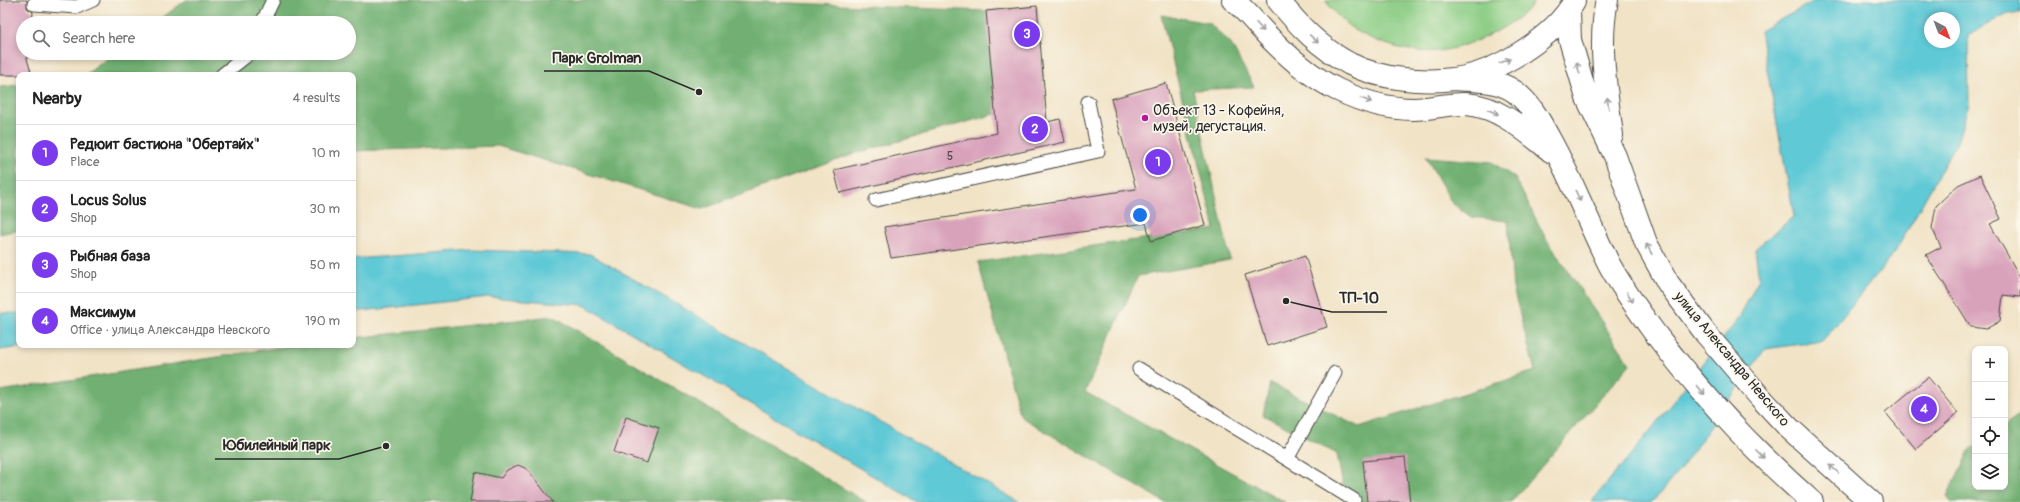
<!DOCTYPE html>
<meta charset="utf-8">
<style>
body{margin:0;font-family:Pangolin,sans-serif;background:#f2f2f2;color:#222}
.controls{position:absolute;right:12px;bottom:12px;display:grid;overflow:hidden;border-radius:8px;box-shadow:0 2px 6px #0003}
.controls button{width:36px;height:36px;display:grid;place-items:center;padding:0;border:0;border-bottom:1px solid #e0e0e0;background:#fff;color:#222;font:20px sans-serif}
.compass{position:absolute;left:1924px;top:12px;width:36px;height:36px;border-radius:50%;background:#fff;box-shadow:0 2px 6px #0003;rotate:138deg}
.you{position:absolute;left:1140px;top:215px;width:14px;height:14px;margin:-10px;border:3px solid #fff;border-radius:50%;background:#1a73e8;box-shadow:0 0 0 6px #1a73e833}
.badge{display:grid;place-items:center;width:26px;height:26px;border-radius:50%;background:#7c3aed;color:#fff;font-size:13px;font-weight:700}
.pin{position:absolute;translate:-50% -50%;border:2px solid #fff;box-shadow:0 1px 4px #0006}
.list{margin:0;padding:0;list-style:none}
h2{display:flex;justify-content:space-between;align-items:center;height:52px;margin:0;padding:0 16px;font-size:17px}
h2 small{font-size:13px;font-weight:400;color:#767676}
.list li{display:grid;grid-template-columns:26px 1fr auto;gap:12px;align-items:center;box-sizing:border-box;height:56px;padding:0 16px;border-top:1px solid #e0e0e0}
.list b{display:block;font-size:15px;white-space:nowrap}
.list p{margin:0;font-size:13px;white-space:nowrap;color:#767676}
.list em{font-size:13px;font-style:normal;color:#767676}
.icon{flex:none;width:22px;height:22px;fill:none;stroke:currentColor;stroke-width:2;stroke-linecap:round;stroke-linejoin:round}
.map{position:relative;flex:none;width:2020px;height:502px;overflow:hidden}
.search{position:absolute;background:#fff;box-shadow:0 2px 6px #0003;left:16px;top:16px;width:340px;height:44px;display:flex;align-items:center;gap:10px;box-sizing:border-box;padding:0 14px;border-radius:22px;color:#767676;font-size:15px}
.panel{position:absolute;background:#fff;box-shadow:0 2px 6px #0003;left:16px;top:72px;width:340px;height:276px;border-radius:8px}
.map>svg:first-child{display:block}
.green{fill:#8ccd85;stroke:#5c7c58}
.forest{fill:#71b072;stroke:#4e6e4e}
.water{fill:#5ec9d6;stroke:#447a80;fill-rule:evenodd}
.building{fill:#d9a2bb}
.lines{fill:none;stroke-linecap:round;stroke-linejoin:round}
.service-casing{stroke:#494742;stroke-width:15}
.primary-casing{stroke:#494742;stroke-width:24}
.service{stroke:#fff;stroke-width:13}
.primary{stroke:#fff;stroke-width:22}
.oneway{stroke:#a0a0a0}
.poi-dot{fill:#b5179e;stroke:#fbf7ec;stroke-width:1.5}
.labels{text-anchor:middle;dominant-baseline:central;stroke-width:3.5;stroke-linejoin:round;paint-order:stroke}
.number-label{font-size:12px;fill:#56494f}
.poi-label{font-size:14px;fill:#2b2b2b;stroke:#fbf7ec;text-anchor:start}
.street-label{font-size:14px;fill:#2b2b2b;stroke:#fbf7ec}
.leader{fill:none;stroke:#2b2b2b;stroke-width:1.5}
.callout-dot{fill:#2b2b2b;stroke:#fbf7ec;stroke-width:1.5}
.callout-label{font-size:15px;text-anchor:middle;font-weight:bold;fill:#2b2b2b;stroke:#fbf7ec;stroke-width:3.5;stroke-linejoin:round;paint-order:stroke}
</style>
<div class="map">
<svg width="2020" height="502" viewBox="0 0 2020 502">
<rect width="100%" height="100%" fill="#fbf7ec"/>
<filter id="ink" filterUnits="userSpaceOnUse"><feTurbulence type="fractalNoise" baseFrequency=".025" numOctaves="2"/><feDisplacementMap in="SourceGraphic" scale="8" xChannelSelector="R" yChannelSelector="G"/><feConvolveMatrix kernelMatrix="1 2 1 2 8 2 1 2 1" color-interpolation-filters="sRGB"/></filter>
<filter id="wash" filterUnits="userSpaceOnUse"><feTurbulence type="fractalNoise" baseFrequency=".012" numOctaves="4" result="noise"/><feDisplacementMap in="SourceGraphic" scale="16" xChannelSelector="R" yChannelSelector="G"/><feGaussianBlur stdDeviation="0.9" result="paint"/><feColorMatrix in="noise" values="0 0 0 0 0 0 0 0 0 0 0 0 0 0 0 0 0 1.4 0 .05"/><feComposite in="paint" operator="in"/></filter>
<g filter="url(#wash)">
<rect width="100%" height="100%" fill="#f1e3c6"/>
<path class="green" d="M1325,0h211c-5,6 -11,13 -17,17 -21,16 -56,32 -82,34 -27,3 -58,-7 -82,-21 -12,-7 -22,-19 -30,-30z"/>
<path class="forest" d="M186,0h530l270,11 51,-5 9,103 -51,5 -138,39 -155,56 -204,-63 -145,5v-76h-268l30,-22h234v-30h-194z
M1161,15l48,8 22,21 23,43 -61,3 37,170 -92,16 -53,116 200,110h-121l-143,-85 -43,-155 237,-33z
M19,85v145l-19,4v-147z
M1426,157l66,5 23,16 30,59 85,127 -119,138h-165l-9,-48 -74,-39 7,-32 89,44 176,-56 -22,-83 -5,-67 -37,-4 -19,-14z
M553,316l313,186h-866v-111l294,-46h59v-7z
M2020,414v88h-68l-5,-6 22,-45 6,-5v41h30v-62z"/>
<path class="water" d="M1816,0h204v13h-12l-40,22 1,69 -12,38 -62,110 -72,89 -58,8 -85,121 -28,32h-61l51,-61 98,-124 19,-39 -4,-29 39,-33 -34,-185zM1930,18h24v24h-24z
M472,250l118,4 429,248h-102l-333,-197 -95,-8 -136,15v-53z
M0,313h19v32h19l-38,5z"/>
<g id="blocks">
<path class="building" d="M0,0h27v8l6,4 -1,11h-9v30h5l-1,6 5,16h-32z
M1037,6l10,116 13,-3 5,23 -225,51 -6,-23 163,-37 -11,-122z
M1166,83l39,142 -54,16 -5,-18 -255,35 -7,-31 252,-38 -25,-90z
M1980,175l21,44 -11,5 30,53v20l-17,-2 -3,26 -14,8 -15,-2 -45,-72 15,-8 -9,-19 4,-22 22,-21z
M1305,256l22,71 -60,19 -22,-71z
M1928,377l30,36 -42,36 -31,-37z
M626,417l33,11 -12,35 -33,-11z
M1405,457l5,45h-43l-4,-41z
M518,465l9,4 26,33h-83l5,-30 26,6 6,-8z"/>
</g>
</g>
<g filter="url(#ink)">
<use href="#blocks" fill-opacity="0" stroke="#494742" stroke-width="1"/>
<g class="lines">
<g class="service-casing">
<path id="service" d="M34,4l43,3 16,-7
M262,23l11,-23
M222,75l23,-18 2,-4
M876,200l222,-49 -10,-49
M1139,369l148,90 48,-86
M1287,459l67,41"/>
</g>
<g class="primary-casing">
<path id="primary" d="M1233,0c16,13 27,29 42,43 18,18 40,36 63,47 23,11 51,19 76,19 17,0 35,-6 52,-5 33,2 61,28 86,48
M1278,0c21,26 42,48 72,64 30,15 71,19 104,15 41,-5 99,-41 120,-77
M1607,0c-9,45 -1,89 5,135
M1569,10l1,30 17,58 28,58 31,87 22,40 38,51 54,63 29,31 82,74
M1455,79c23,2 47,0 65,17 13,12 21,27 29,42 23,41 39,84 60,126 13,24 29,46 45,68 47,62 100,119 158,170"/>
</g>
<use href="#service" class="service"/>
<use href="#primary" class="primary"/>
</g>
<defs><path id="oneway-shaft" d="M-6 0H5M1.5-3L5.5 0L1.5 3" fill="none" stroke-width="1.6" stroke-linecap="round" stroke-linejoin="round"/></defs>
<g class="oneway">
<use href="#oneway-shaft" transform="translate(1260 27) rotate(48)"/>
<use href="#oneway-shaft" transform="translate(1314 39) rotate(43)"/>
<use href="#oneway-shaft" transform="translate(1505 61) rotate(-23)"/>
<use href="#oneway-shaft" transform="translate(1578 68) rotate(-107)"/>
<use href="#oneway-shaft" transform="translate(1366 100) rotate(20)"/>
<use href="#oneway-shaft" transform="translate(1608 103) rotate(-98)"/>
<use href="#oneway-shaft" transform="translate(1493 112) rotate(24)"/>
<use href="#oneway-shaft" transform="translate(1578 196) rotate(65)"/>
<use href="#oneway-shaft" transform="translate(1649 249) rotate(-119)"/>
<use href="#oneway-shaft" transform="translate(1630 297) rotate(58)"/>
<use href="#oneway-shaft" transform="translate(1701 390) rotate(49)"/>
<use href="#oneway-shaft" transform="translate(1760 454) rotate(45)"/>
<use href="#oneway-shaft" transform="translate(1834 469) rotate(-138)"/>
</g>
</g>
<circle class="poi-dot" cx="1145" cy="118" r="4"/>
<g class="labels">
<g class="number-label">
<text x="950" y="156">5</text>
</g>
<g class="poi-label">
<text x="1153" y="110">Объект 13 - Кофейня,<tspan x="1153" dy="16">музей, дегустация.</tspan></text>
</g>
<g class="street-label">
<text transform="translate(1732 359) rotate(50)">улица Александра Невского</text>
</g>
</g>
<path class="leader" d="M699 92L649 71H544M1286 301L1332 312H1387M386 446L339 459H215"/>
<g class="callout-dot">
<circle cx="699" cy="92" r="4"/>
<circle cx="1286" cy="301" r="4"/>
<circle cx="386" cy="446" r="4"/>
</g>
<g class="callout-label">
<text x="597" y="63">Парк Grolman</text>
<text x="1359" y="303">ТП-10</text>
<text x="277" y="450">Юбилейный парк</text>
</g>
</svg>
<div class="controls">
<button>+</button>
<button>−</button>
<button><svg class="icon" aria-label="locate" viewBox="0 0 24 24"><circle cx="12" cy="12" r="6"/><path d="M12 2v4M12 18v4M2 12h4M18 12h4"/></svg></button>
<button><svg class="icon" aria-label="layers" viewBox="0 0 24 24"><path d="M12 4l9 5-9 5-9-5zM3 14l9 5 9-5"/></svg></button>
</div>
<svg class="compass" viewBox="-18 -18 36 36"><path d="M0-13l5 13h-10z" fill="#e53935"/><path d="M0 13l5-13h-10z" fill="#767676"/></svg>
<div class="you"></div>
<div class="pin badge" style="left:1158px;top:162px">1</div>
<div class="pin badge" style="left:1035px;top:129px">2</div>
<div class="pin badge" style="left:1027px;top:34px">3</div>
<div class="pin badge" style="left:1924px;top:409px">4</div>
<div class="search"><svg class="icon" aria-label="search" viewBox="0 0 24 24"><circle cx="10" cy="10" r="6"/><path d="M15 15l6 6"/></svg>Search here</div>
<section class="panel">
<h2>Nearby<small>4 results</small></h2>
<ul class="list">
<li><span class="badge">1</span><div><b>Редюит бастиона &quot;Обертайх&quot;</b><p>Place</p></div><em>10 m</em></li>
<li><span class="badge">2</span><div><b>Locus Solus</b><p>Shop</p></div><em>30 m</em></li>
<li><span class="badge">3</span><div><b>Рыбная база</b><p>Shop</p></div><em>50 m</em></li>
<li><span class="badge">4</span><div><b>Максимум</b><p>Office · улица Александра Невского</p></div><em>190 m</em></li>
</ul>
</section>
</div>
